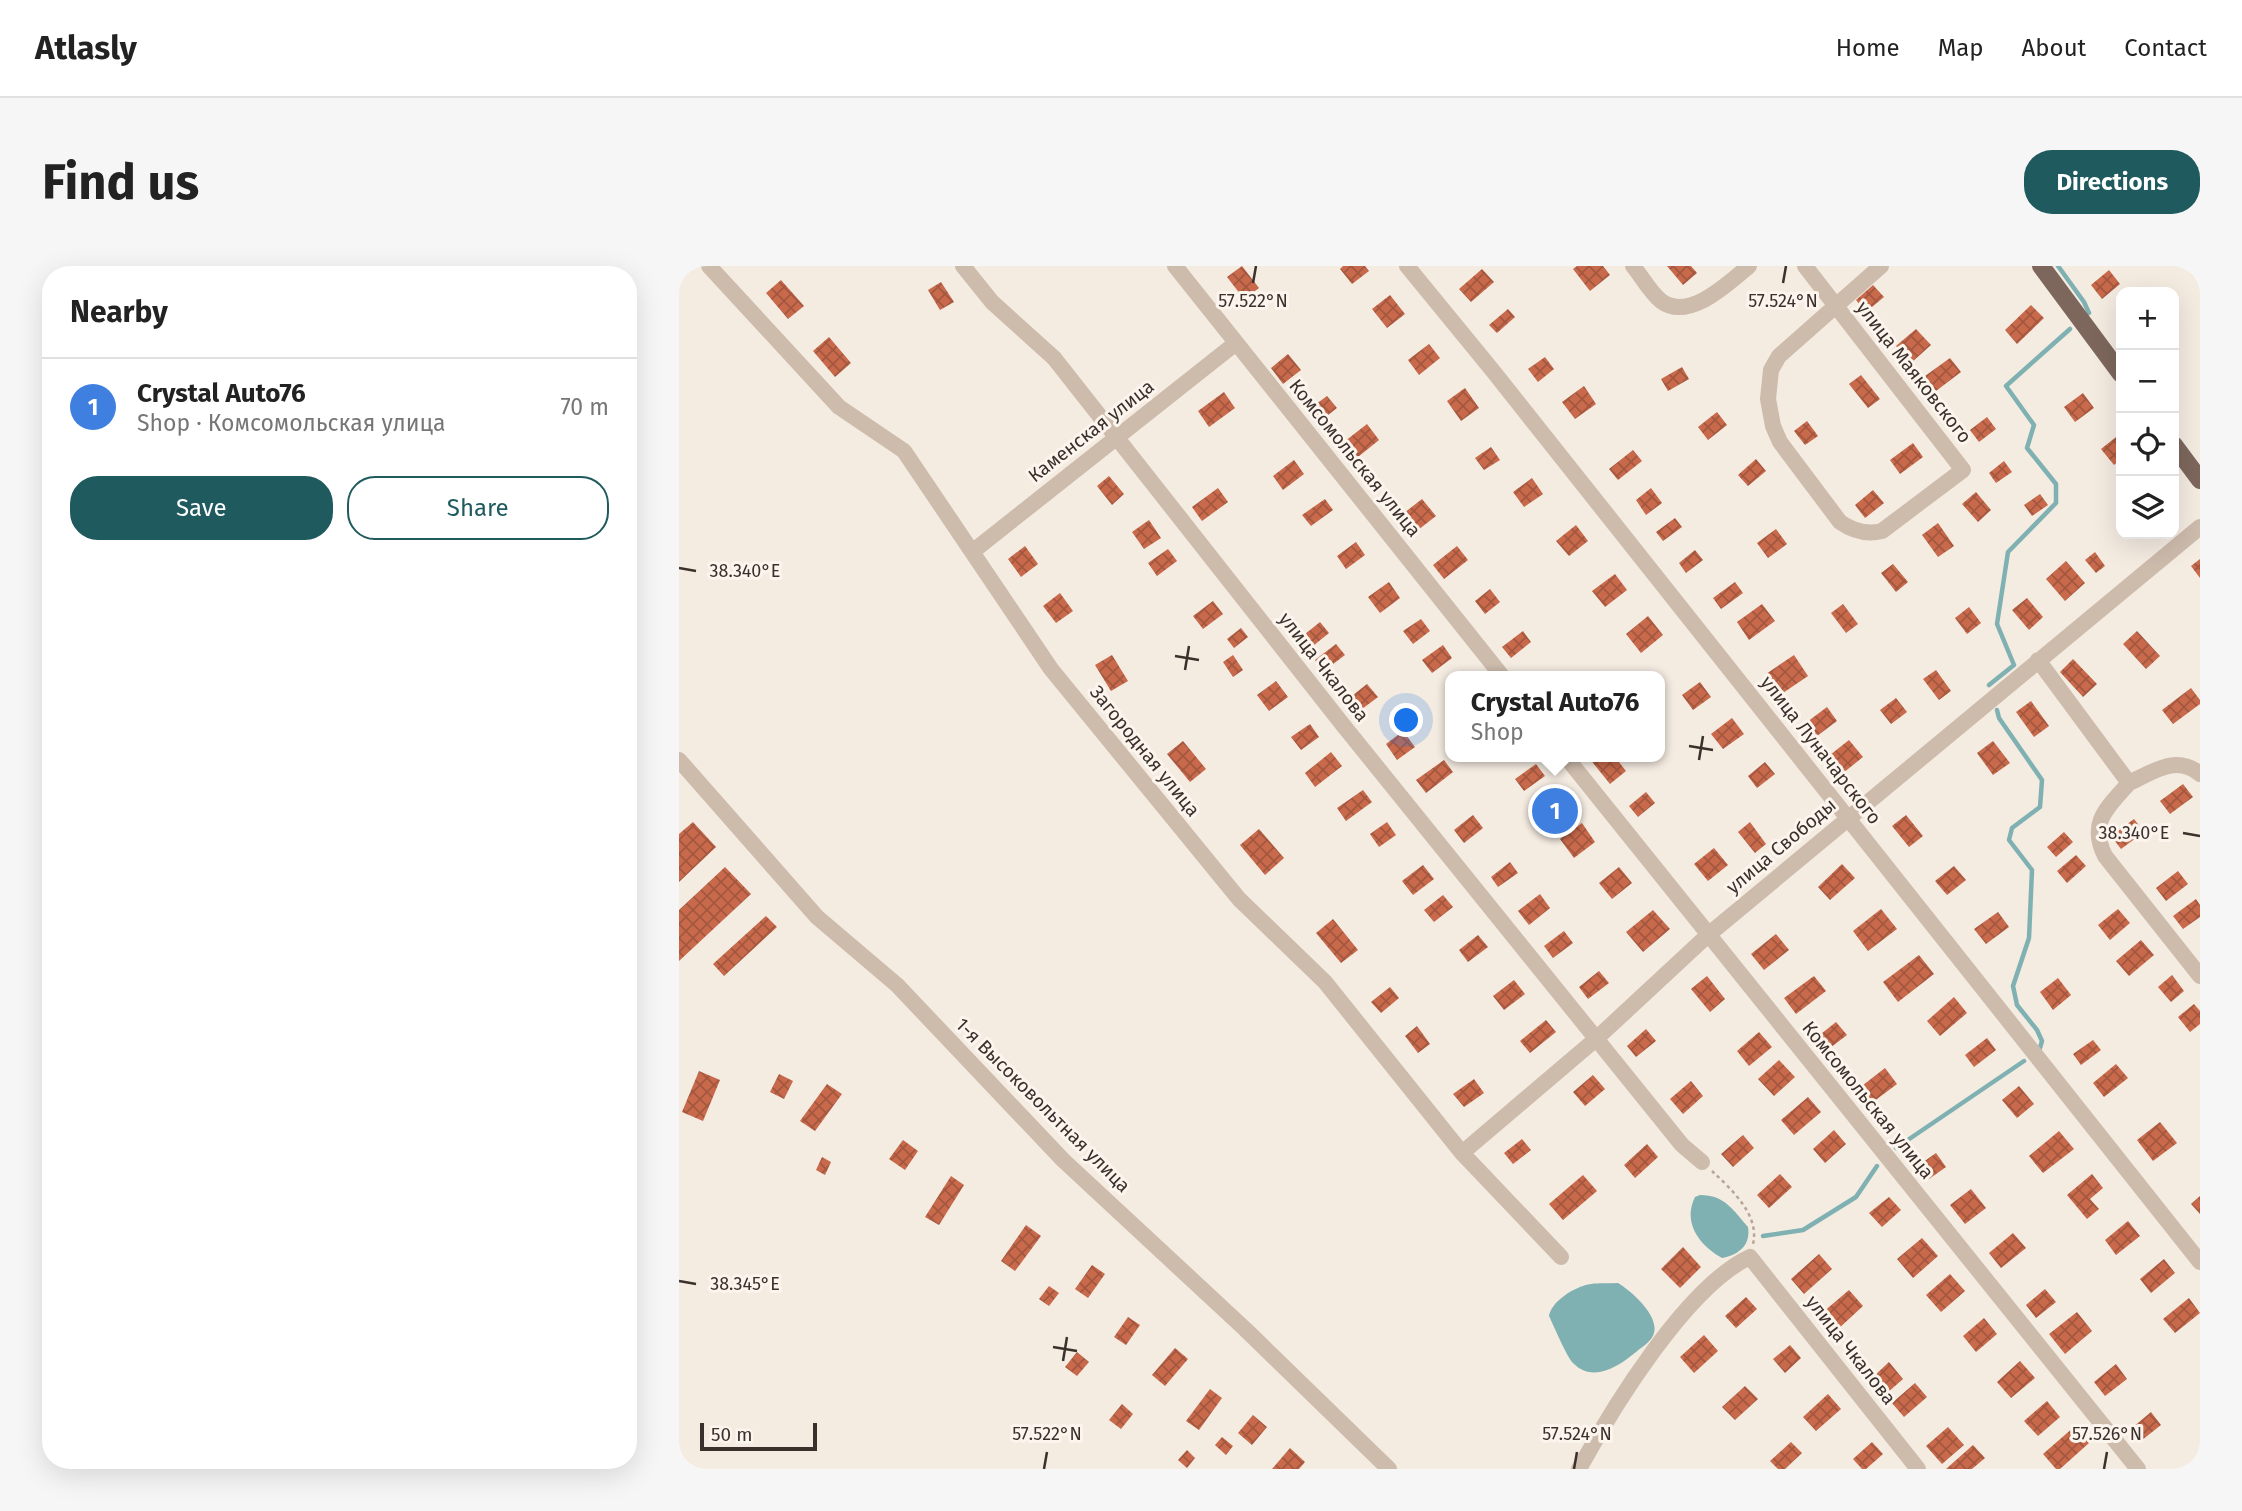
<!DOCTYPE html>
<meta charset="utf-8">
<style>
body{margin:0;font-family:"Fira Sans",sans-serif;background:#f6f6f6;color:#222}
.controls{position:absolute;right:21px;top:21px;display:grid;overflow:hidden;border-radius:14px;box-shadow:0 7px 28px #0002}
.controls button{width:63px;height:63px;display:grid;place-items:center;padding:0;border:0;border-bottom:2px solid #e0e0e0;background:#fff;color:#222;font:35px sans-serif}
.scale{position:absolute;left:21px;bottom:18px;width:117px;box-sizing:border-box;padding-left:7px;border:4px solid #3b302b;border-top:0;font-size:19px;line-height:24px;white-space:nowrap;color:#3b302b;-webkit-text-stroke:5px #fbf5ee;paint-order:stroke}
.you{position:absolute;left:728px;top:455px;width:24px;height:24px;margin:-18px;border:5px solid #fff;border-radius:50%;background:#1a73e8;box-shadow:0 0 0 10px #1a73e833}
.badge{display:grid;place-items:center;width:46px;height:46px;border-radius:50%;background:#1f5a5e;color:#fff;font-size:23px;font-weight:700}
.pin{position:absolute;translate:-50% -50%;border:4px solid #fff;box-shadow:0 2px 7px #0006}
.popup{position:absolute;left:766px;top:405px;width:220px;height:91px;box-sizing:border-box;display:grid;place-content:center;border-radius:14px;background:#fff;filter:drop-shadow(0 2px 5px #0005);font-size:23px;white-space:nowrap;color:#767676}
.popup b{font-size:26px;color:#222}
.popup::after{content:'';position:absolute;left:50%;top:100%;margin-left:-14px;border:14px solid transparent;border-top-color:#fff}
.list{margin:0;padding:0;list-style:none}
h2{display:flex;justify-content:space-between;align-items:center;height:91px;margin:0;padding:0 28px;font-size:30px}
h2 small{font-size:23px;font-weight:400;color:#767676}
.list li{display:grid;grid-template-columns:46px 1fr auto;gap:21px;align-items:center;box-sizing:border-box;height:98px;padding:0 28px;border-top:2px solid #e0e0e0}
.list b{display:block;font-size:26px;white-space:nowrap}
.list p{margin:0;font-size:23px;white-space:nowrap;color:#767676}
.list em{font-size:23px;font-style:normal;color:#767676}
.actions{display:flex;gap:14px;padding:21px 28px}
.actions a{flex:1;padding:16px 0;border:2px solid #1f5a5e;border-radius:28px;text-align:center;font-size:24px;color:#1f5a5e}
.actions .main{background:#1f5a5e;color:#fff}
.icon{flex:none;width:38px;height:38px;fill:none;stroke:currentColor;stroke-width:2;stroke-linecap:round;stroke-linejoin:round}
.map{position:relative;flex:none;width:1521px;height:1203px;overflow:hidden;border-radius:28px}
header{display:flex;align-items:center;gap:42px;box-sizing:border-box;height:98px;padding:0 35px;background:#fff;border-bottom:2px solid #e0e0e0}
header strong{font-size:33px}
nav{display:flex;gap:38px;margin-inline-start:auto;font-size:24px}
.intro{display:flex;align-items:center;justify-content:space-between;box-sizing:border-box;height:168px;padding:0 42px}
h1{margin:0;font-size:49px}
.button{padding:18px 32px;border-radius:28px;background:#1f5a5e;color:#fff;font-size:24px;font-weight:700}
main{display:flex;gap:42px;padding:0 42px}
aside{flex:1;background:#fff;border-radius:28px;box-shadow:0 7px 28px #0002}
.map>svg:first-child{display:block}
.water{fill:#7fb0b2}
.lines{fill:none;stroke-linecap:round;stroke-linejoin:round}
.stream{stroke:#7fb0b2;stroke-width:4.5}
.building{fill:url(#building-cross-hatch)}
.path{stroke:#b9a596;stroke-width:2.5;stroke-dasharray:3.5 3.5;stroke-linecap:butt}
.minor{stroke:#cdbbac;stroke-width:16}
.major{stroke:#7d675c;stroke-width:18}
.ticks{fill:none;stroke:#3b302b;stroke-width:2.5}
.labels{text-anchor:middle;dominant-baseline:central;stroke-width:6;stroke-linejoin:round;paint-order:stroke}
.street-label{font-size:19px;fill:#3b302b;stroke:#fbf5ee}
.ticks-label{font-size:18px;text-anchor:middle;fill:#3b302b;stroke:#fbf5ee;stroke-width:6;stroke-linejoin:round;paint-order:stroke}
</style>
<header>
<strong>Atlasly</strong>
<nav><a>Home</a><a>Map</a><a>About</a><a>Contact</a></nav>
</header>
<div class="intro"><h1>Find us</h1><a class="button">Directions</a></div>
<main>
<aside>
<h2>Nearby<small></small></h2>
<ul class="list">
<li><span class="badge" style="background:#3f7fe0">1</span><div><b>Crystal Auto76</b><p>Shop · Комсомольская улица</p></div><em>70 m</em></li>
</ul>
<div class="actions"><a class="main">Save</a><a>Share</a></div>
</aside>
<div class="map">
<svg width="1521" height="1203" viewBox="0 0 1521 1203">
<defs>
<pattern id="building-cross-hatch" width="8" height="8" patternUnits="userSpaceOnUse" patternTransform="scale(1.75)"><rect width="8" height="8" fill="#c8694b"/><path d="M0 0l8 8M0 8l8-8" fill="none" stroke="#a4573f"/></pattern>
</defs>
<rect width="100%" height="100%" fill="#f4ebe1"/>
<path class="water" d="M1021,929c25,0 33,15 48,32 3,19 -10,28 -26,31 -22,-12 -40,-35 -27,-61z
M939,1017c13,8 41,32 36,50 -2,8 -12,14 -18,19 -17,14 -42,31 -62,12 -7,-6 -20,-38 -25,-48 2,-13 21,-26 34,-30 10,-4 24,-2 35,-3z"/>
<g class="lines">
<path class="stream" d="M1379,0l26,36 5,11
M1310,419l25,-20 -17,-41 11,-72 48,-49v-19l-29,-36 7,-23 -28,-39 64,-57
M1318,444l2,8 43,62 -2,27 -28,21 -3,12 23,30 -3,68 -16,48 4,19 20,25 5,11 -3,10
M1217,882l128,-87
M1084,970l40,-6 53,-33 21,-31"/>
</g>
<path class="building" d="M563,0l17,22 -15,11 -17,-22z
M664,0h22l4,5 -17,13 -12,-15z
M898,0h26l7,9 -20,16 -17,-22z
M988,0h24l6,7 -14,12z
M803,3l12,13 -23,20 -12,-13z
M1430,4l11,14 -18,15 -11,-14z
M102,14l23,26 -16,13 -22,-26z
M262,16l13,20 -14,8 -12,-20z
M1194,19l11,12 -18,15 -10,-12z
M711,29l15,19 -18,14 -15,-19z
M1352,39l13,13 -27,26 -12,-14z
M829,43l7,8 -18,16 -8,-8z
M1237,63l15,16 -20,18 -15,-17z
M150,71l22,26 -16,14 -22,-26z
M750,78l11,14 -21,17 -11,-15z
M609,88l13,16 -18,14 -12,-16z
M866,91l9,12 -16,13 -10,-13z
M1271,92l11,14 -25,19 -11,-15z
M1003,101l7,12 -21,12 -7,-12z
M1182,109l19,24 -12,9 -19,-24z
M905,120l12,18 -21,15 -13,-17z
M786,122l14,20 -18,13 -14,-20z
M545,126l11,16 -26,19 -11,-16z
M1404,127l11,15 -19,14 -11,-15z
M648,130l10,12 -19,15 -10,-13z
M1038,146l10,13 -19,15 -10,-13z
M1308,151l9,12 -17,13 -9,-12z
M1128,155l11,15 -13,9 -11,-14z
M688,158l12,16 -26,21 -13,-16z
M1442,167v26l-7,6 -13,-16z
M1234,177l10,14 -23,17 -10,-14z
M812,181l9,13 -16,10 -9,-12z
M954,184l9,11 -24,19 -9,-11z
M1077,193l10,12 -18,15 -10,-11z
M615,194l10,14 -21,16 -10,-14z
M1325,195l8,11 -16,11 -7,-10z
M430,210l15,18 -12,11 -15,-19z
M853,212l11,16 -19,13 -11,-15z
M539,222l10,14 -26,19 -10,-14z
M972,222l11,15 -16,12 -10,-15z
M1194,224l11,13 -19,15 -10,-13z
M1297,226l15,18 -13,12 -16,-18z
M1361,228l8,11 -16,11 -8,-11z
M646,233l8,11 -22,16 -9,-11z
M743,233l14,17 -18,14 -14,-17z
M996,252l7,9 -19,14 -7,-9z
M470,254l12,18 -17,11 -12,-17z
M1259,257l16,23 -16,11 -16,-22z
M897,259l12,16 -19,15 -13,-15z
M1097,263l11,15 -19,14 -11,-15z
M677,276l9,13 -19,14 -9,-13z
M346,280l13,18 -17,13 -13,-18z
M778,280l11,14 -24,19 -11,-14z
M489,283l9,12 -20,15 -9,-13z
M1016,284l8,10 -17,13 -7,-10z
M1416,286l10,14 -9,7 -11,-13z
M1521,293v19l-9,-12z
M1387,295l19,22 -20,18 -19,-22z
M1214,298l15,18 -12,10 -15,-19z
M936,308l12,16 -22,17 -13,-16z
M710,316l11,16 -20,15 -12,-16z
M1056,316l8,11 -22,16 -8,-11z
M811,323l10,13 -15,12 -10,-13z
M381,327l13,18 -17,12 -13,-17z
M1348,332l16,19 -14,13 -17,-20z
M534,335l10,13 -20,15 -10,-13z
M1083,338l13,17 -26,19 -12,-18z
M1164,338l15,20 -12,9 -15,-20z
M1290,341l12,16 -14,11 -12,-16z
M969,350l15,19 -22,18 -15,-19z
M742,353l9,12 -17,13 -10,-13z
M641,356l9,11 -21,17 -9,-11z
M562,362l7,9 -14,11 -7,-9z
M844,365l8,11 -20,16 -9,-11z
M1458,365l23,25 -14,13 -23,-25z
M657,378l9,11 -21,16 -9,-11z
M764,379l9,13 -20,15 -10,-13z
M433,389l16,26 -17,10 -16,-26z
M554,389l10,15 -10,7 -10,-15z
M1115,389l14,21 -28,19 -14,-21z
M1394,393l24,25 -14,13 -23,-25z
M1257,404l15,21 -12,9 -16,-21z
M597,415l12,16 -19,14 -12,-16z
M1021,416l11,15 -18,13 -11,-15z
M688,418l11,13 -20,15 -10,-13z
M1512,422l9,12v4l-27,20 -11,-14z
M1217,432l11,14 -16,12 -11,-14z
M1352,435l18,25 -15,11 -18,-25z
M1148,441l10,14 -20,15 -10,-14z
M1053,452l12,16 -21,15 -12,-15z
M631,458l9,13 -18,13 -10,-13z
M724,465l12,16 -18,13 -11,-16z
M1170,474l14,17 -20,16 -13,-18z
M504,475l23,28 -16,13 -23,-28z
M1314,475l17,22 -17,12 -16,-22z
M652,486l11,14 -27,21 -10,-14z
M912,491h24l11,14 -16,13 -21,-26z
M765,494l9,12 -27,21 -10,-13z
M1086,496l10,12 -18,14 -9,-12z
M857,498l9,12 -21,15 -9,-12z
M1504,518l10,13 -23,17 -10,-13z
M684,524l9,12 -26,19 -9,-13z
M967,526l9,11 -17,14 -9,-11z
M882,528l9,12 -21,16 -9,-12z
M794,549l10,13 -19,15 -10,-13z
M1227,549l17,21 -14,11 -17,-21z
M1455,553l10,13 -23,17 -10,-13z
M14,556l23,25 -37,35v-48z
M708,556l9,13 -17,12 -9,-13z
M1071,556l16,22 -11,9 -17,-21z
M903,557l13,19 -21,16 -14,-19z
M580,563l25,29 -19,17 -25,-30z
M1385,566l9,10 -17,15 -9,-10z
M1035,582l14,17 -20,16 -14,-17z
M1397,589l10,11 -19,17 -10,-12z
M831,596l8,11 -20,14 -7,-10z
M1163,598l13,14 -25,22 -12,-13z
M744,599l11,14 -21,16 -11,-14z
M1275,600l12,14 -19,15 -12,-14z
M46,601l26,27 -72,67v-51z
M940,601l13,16 -20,16 -13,-16z
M1499,605l10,13 -22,17 -10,-13z
M861,628l10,14 -21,17 -11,-14z
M764,629l10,12 -19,15 -10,-12z
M1517,633l4,6v12l-17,12 -10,-13z
M1202,643l16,20 -29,22 -15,-20z
M1439,643l12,14 -20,17 -12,-15z
M974,644l17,19 -27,23 -17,-20z
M1319,646l11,15 -23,17 -12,-15z
M87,650l11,11 -53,49 -11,-12z
M654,653l25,31 -17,13 -25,-30z
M885,665l9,12 -20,15 -9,-12z
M1097,668l13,16 -25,20 -13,-16z
M799,669l10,12 -20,15 -9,-12z
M1462,674l13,15 -25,21 -13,-15z
M1240,689l15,19 -36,28 -15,-20z
M920,705l10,12 -21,16 -9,-12z
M1493,709l12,16 -13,11 -13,-15z
M1028,710l18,23 -15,13 -19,-23z
M1135,710l12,15 -30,23 -12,-16z
M1379,712l13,17 -18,15 -13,-18z
M835,714l11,14 -21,16 -11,-14z
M711,721l9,11 -18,15 -10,-11z
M1275,731l13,16 -27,23 -13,-15z
M1515,738l6,7v13l-10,8 -12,-15z
M867,754l10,12 -26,21 -10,-12z
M1157,756l11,13 -21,16 -10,-13z
M738,760l13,18 -12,9 -13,-17z
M967,763l10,12 -20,16 -9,-11z
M1080,766l13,15 -23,19 -12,-15z
M1308,772l9,12 -22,17 -9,-12z
M1414,774l8,10 -20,15 -8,-11z
M1100,794l16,17 -21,19 -16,-17z
M1437,798l12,14 -24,19 -11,-14z
M1206,802l12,16 -28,21 -11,-16z
M20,805l21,9 -17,41 -21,-9z
M100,808l14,7 -9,18 -14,-7z
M914,809l12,14 -20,17 -12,-14z
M795,813l10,14 -20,14 -11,-13z
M1012,815l12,15 -20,18 -13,-15z
M148,818l15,10 -27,37 -15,-10z
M1340,820l15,18 -17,14 -15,-18z
M1129,831l13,15 -27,23 -13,-15z
M1481,856l17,21 -24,18 -16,-21z
M1155,864l12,14 -21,19 -12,-14z
M1380,865l15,18 -31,24 -14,-17z
M1064,869l11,13 -21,19 -12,-13z
M843,873l9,11 -18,14 -9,-11z
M224,874l15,11 -13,19 -16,-11z
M968,878l11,13 -23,21 -11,-13z
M1257,887l10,14 -17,12 -10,-14z
M143,891l9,5 -6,13 -9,-5z
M1101,908l12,13 -23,21 -12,-13z
M1413,908l11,14 -13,11 9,10 -12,10 -20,-24z
M904,909l14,16 -34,29 -14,-16z
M272,910l13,9 -25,40 -14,-8z
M1292,923l15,19 -21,16 -15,-19z
M1521,930v18l-9,-10z
M1210,931l12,13 -19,17 -13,-14z
M1449,955l12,15 -24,19 -11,-15z
M347,959l15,11 -26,35 -14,-10z
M1334,967l13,15 -25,20 -12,-15z
M1243,972l16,18 -25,22 -16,-19z
M1004,981l18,20 -21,21 -19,-19z
M1140,988l13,15 -28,25 -13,-15z
M1485,993l11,14 -24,20 -11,-14z
M413,999l13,9 -17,24 -13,-9z
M1271,1008l15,17 -24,21 -15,-17z
M370,1020l10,7 -10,13 -10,-7z
M1366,1023l11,13 -20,16 -10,-13z
M1170,1024l14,16 -26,24 -15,-17z
M1067,1031l11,12 -21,19 -11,-12z
M1510,1032l11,15 -25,20 -12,-14z
M1398,1046l15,19 -27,23 -16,-20z
M449,1051l12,8 -14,20 -12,-8z
M1305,1052l13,16 -21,18 -13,-16z
M1025,1069l14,16 -24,22 -14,-16z
M1111,1079l11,13 -16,15 -12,-14z
M496,1082l13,11 -23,27 -13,-11z
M398,1086l12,10 -12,14 -12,-9z
M1341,1095l15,17 -24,20 -14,-16z
M1210,1096l14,17 -16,14 -14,-16z
M1437,1098l11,15 -22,17 -11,-14z
M1236,1117l12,14 -23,20 -12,-14z
M1066,1120l13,13 -23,21 -13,-13z
M531,1123l12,9 -23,32 -13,-9z
M1149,1128l13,15 -25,22 -13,-14z
M1368,1135l13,16 -22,19 -14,-15z
M443,1138l11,10 -12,15 -12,-9z
M1472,1146l10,13 -19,15 -10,-12z
M574,1149l14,12 -15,18 -14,-12z
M1269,1161l16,18 -22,19 -16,-18z
M1395,1161l15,16 -29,26h-4l-13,-15z
M543,1171l11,9 -7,9 -11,-10z
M1112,1176l11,11 -17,16h-7l-8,-8z
M1193,1176l11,12 -17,15h-4l-9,-10z
M1294,1179l12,13 -13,11h-26z
M611,1182l15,14 -6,7h-27z
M508,1184l8,8 -8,10 -9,-8z"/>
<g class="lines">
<path class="path" d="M1033,905c19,18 48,44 41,73"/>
<path class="minor" d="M30,0l130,141 65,44 147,218 188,230 86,83 137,171 99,104
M284,0l29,36 62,56 289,367 339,420 20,17
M496,0l327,410
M728,0l86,105 707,891
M954,0c9,11 17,26 28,35 28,21 67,-18 88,-35
M1126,0l158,204 -81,61c-16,4 -29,0 -42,-9l-60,-80 -7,-16 -5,-27 3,-29 8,-14 102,-90
M293,286l264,-209
M1359,394l91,123c-21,24 -41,39 -24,73l95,120
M887,491l572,712
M0,494l138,157 80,68 166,175 182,169 144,140
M1450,517c24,-11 47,-29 71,-9
M783,887l134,-114 112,-104 492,-408
M900,1203c34,-62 108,-183 171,-212l168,212"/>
<path class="major" d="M1362,0l80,108
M1495,179l26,35"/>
</g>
<path class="ticks" d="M574,17l3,-17M1104,17l3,-17M0,302l17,3M496,390l24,4M506,404l4,-24M1010,480l24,4M1020,494l4,-24M1504,567l17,3M0,1015l17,3M374,1081l24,4M384,1095l4,-24M365,1203l3,-17M895,1203l3,-17M1425,1203l3,-17"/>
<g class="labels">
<g class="street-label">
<text transform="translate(1235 106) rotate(52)">улица Маяковского</text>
<text transform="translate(412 165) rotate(-38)">Каменская улица</text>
<text transform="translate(676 192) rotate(51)">Комсомольская улица</text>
<text transform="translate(645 401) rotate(52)">улица Чкалова</text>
<text transform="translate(1142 484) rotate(52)">улица Луначарского</text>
<text transform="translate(466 485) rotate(51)">Загородная улица</text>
<text transform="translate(1102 580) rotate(-40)">улица Свободы</text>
<text transform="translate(1189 834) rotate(51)">Комсомольская улица</text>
<text transform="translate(364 839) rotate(45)">1-я Высоковольтная улица</text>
<text transform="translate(1172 1084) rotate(52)">улица Чкалова</text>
</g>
</g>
<g class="ticks-label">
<text x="574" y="41">57.522°N</text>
<text x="1104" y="41">57.524°N</text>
<text x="66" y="311">38.340°E</text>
<text x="1455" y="573">38.340°E</text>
<text x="66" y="1024">38.345°E</text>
<text x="368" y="1174">57.522°N</text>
<text x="898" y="1174">57.524°N</text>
<text x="1428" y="1174">57.526°N</text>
</g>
</svg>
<div class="controls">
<button>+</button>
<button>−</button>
<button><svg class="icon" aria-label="locate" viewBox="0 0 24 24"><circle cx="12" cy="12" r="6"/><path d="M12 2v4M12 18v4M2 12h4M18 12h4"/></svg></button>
<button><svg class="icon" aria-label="layers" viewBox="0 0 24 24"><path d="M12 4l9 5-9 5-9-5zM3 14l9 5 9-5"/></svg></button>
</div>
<div class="scale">50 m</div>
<div class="you"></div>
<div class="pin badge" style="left:876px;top:545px;background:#3f7fe0">1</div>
<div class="popup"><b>Crystal Auto76</b>Shop</div>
</div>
</main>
